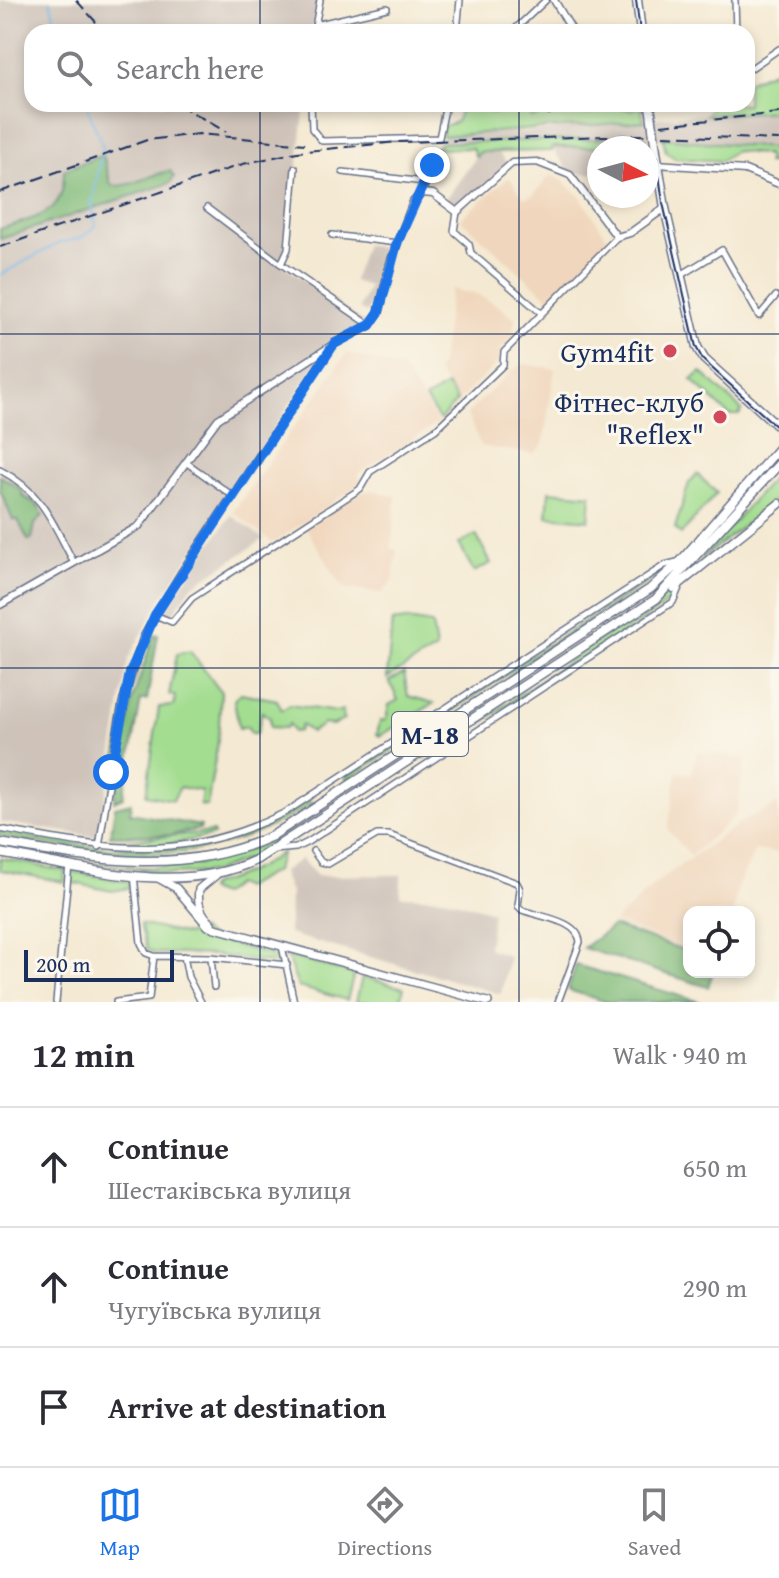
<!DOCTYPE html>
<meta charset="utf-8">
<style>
body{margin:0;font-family:"Gentium Book Plus",serif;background:#f2f2f3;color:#2b2b33}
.controls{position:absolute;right:24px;bottom:24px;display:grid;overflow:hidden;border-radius:16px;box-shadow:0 4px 12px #0003}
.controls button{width:72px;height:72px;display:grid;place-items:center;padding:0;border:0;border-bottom:2px solid #e1e1e2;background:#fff;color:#2b2b33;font:40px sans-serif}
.compass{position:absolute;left:587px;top:136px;width:72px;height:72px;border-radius:50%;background:#fff;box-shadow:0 4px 12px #0003;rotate:96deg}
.scale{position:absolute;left:24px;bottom:20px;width:150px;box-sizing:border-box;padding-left:8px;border:4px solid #1b2f5e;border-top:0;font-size:22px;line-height:28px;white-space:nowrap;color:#1b2f5e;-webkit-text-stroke:6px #fbf7ec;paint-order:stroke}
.stop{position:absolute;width:24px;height:24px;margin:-18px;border:6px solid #1a73e8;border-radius:50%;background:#fff}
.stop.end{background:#1a73e8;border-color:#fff;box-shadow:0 2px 8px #0008}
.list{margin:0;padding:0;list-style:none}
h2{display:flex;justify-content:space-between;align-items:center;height:104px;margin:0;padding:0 32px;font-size:34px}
h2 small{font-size:26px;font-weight:400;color:#7c7c81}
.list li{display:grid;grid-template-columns:52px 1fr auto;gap:24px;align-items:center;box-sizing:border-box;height:120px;padding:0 32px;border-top:2px solid #e1e1e2}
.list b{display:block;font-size:30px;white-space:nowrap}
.list p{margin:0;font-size:26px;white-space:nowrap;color:#7c7c81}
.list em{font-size:26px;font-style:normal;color:#7c7c81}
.icon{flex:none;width:44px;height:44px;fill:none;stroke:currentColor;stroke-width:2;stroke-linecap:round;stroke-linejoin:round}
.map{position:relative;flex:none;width:779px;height:1002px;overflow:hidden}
.search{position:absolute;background:#fff;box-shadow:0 4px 12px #0003;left:24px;right:24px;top:24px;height:88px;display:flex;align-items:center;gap:20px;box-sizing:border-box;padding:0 28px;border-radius:24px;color:#7c7c81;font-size:30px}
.sheet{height:464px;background:#fff}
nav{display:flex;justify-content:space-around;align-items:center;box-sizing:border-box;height:112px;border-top:2px solid #e1e1e2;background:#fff;font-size:22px;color:#7c7c81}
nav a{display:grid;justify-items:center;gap:4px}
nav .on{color:#1a73e8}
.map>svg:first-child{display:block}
.built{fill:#f0d6bc}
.industrial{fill:#cec2b9}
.green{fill:#a3dd90;stroke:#5f8677;stroke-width:2}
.forest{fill:#82bc7a;stroke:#4e766c;stroke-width:2}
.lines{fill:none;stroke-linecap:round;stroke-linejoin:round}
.stream{stroke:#70b5e6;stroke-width:2}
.minor-casing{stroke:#677087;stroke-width:8}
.tertiary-casing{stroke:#677087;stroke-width:9}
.secondary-casing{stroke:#677087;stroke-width:10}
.primary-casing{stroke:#677087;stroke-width:11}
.minor{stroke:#fff;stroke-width:5}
.tertiary{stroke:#fff;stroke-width:6}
.secondary{stroke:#fff;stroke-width:7}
.primary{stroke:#fff;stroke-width:8}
.tram{stroke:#1b2f5e;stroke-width:2}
.rail{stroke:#1b2f5e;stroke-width:2;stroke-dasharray:12 6;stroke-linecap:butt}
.primary-bridge-casing{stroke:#677087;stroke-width:11;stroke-linecap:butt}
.primary-bridge{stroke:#fff;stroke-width:8}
.route{stroke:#1a73e8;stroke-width:10}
.grid{fill:none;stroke:#1b2f5e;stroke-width:2;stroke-opacity:0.55}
.poi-dot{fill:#d1495b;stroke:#fbf7ec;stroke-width:3}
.labels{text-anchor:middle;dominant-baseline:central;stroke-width:6;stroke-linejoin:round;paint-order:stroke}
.shield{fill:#fbf7ec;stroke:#5e6b89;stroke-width:2}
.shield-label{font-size:26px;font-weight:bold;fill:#1b2f5e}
.poi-label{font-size:28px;fill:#1b2f5e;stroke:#fbf7ec;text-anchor:end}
</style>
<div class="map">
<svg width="779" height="1002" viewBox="0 0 779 1002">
<rect width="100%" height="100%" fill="#fbf7ec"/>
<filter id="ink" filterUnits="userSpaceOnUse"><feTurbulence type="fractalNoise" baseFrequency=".0125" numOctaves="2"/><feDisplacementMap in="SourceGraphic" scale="16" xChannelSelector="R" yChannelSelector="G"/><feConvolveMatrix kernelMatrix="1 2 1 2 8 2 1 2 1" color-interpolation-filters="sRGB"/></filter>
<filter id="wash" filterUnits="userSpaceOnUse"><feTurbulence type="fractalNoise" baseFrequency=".006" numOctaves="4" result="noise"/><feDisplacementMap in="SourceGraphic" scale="32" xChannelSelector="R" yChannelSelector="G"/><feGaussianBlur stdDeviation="1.8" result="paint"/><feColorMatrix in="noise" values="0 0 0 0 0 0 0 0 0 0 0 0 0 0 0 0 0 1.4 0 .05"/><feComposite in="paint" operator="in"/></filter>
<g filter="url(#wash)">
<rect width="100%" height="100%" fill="#f4e9d2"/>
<path class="built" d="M550,175l12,5 18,16 28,43 -58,60 -90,-80 49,-42 15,21 10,-3z
M451,289l24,5 19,9 21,15 -2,10 3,5 -15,16 -1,12 -42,40 -22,-30 5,-6z
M347,353l55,15 36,55 -80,51 3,9 -88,60 -40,-31z
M524,364l31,5 -12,75 -9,10 -53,-8 -14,-32 45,-44z
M374,490l22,7 -5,52 6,1 -4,30 -11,13 -39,-5 -37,-60 56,-36z
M697,751l49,8 -10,56 -46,41 -22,-26 9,-58 15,2z
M779,803v50l-24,-3 -17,36 -5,26h-44v38l-75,-28 42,-39 83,-60z"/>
<path class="industrial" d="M0,0h319l-8,32h-279v72h273l-16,135 -8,25 85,60 -36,19 -169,256 -33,60 -29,178 -99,-15z
M779,78v71l-137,-11 -200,5v-7l91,-4 172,-19 19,-9h23z
M551,147l48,3v23l-28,1z
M497,151l10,12 -44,44 -6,3 -12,-10 35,-48z
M365,244l23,6 -21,63 -8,-4 10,-23 -16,-5z
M231,515l33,24 -72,47 -21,30 -7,-4z
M301,859l16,17 84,-1 -1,21 44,2 49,14 -5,36 21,8 -8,38 -212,-60 1,-41 -8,-21z"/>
<path class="green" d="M779,68v43l-73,4 8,-11h33v-22z
M463,104h18l12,10 12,-10h14l13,14 17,-7 41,3 15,-10 26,6 10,-4 3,15 -202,15 2,-10 12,-4z
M646,138l1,10 -95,-1v4l-72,1 -4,5 -4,-9 -34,1 1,-6z
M663,138l116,11v15l-12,-1v-8l-32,-4 -14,10 -46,-3 -9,-6z
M701,372l41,38 -3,5h-10l-37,-35z
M447,386l10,15 -17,19 -15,-21z
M779,471v23l-9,11 -69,54z
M697,474l20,19 -36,41 -6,-6 14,-45z
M549,491l42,4 -2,25 -42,-4z
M476,535l15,28 -17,9 -15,-28z
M661,571l-2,4 -312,205 -2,-4z
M675,589l-5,12 -31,22 -215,136z
M407,620l25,4 4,25 -49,29 5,-56z
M190,651l31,41 -3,50 -11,64 -7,-1 2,-14 -22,-4 -7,13 -27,-5 13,-88 15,-1 1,-10 -6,-1 8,-41z
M404,673l4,23 26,7 -54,33 -3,-2 3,-13 6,-1 3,-15 9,-5 -9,-19z
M241,693l36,7 5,10 8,-5 47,7 5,-2 2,10 -11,5 -9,-1 -13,8 -10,-7 -2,6 -6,1 -4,-8 -3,4 -16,-1v-9l-8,-6 -5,21h-6l-4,-7 -8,2 -5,-28z
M310,800l2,4c-113,69 -188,53 -312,32v-5c117,22 204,37 310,-31z
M298,825l-44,31 -41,16 -42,2 -171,-26c18,-3 50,8 72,12 83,14 153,12 226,-35z
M213,832l1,3c-25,5 -84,20 -105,7z
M282,852l-7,19 -31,17 -9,-4 -14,11 -13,-5 3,-5c26,-7 50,-16 71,-33z
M0,858l65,13 -1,11 -64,-12z
M70,871l60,11 -1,6 -17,3 -44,-9z
M140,924l48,11 3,-6 9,1 9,7 72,21 -8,5 -57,-8 -62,-2 -7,-4z
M287,956l67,18 -7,26 -49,-13z
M362,977l42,11 -5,14h-43z"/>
<path class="forest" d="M103,155l8,30c16,4 41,-11 59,-14l4,6 -4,6 -170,56v-10c38,-13 65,-13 64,-59z
M0,476l21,13 3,8c10,5 14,7 19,18l-8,9 -3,15 -4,1 -10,-20h-5l-13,-30z
M154,634l4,1 -11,65h-6l-18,97 -9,4 18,-100z
M148,636l-20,65 -18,98c9,-56 15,-112 38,-163z
M131,803l-1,10 71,13 -1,3 -29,6 -61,1 5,-29z
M613,926l76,26v20h24l-5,15 -125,-39z
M576,965l124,37h-93l-39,-12z"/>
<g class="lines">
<path class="stream" d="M50,0l8,32
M0,275l59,-32 22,-5 15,-12 -4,-23 11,-56 -17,-43"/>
</g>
</g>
<g filter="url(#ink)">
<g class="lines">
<g class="minor-casing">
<path id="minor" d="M735,0l1,32
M315,25l72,-17
M314,32l6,-32
M457,32l3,-32
M512,32l34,-32
M747,71l32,-22
M311,104l1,25 10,12 117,-3 7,-34
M543,104l6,7
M343,172l81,10
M422,193l16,-41
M207,208l74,56 89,61
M457,212l-3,19 15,13 2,9 69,59
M332,235l65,8
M281,264l7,-15 7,-81
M681,275l41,-25 37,66 17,-20
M187,463l46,33
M0,470c42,22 52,51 73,91
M155,615l17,7 20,-24 168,-109 10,-17 65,-42 68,-65 1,-13 113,-115
M0,829c110,20 181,35 286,-17l379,-247 12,-3
M99,847l23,-144 21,-66 38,-65 152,-227
M274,850l22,-2 12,-6 365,-240 8,-19
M313,851l8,11 7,2 49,-29h12l128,48 3,6 -2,17 4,4c18,7 56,10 58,32l-22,60
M134,875l7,68 5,10 8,3
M282,946l12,56
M154,956l57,1 3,30
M184,956l4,21 13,25
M211,957l76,8
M56,1002l13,-137
M116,1002l33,-4 5,-42"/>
</g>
<g class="tertiary-casing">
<path id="tertiary" d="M554,0l19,32
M657,164l88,6 34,14
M0,605l139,-79 79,-107 116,-75 36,-19 9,-13 11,-49 23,-61 9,-9 11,1 24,18 55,-49 25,-1 33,13 47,62 13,-4 35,-25"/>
</g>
<g class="secondary-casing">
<path id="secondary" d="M158,878l18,10 32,38 280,76
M211,923c-11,-10 -14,-20 -12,-34l17,-14"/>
</g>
<g class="primary-casing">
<path id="primary" d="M637,0l4,32
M656,151l9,57 32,139 7,12 75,68
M674,588l105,-84
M0,843c92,16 183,34 272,-7l378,-247 30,-27 99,-114
M0,853c81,14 178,44 256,7l400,-261 123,-135"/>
</g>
<use href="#minor" class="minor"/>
<use href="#tertiary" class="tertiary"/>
<use href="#secondary" class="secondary"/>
<use href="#primary" class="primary"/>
<path class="tram" d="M636,0l4,32
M649,104l14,99 33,144 7,13 76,69"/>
<path class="rail" d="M76,0l29,32
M178,104l48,28
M661,125l118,-12
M663,135l116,5
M0,192l147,-52 52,-6 106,10
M0,247l243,-83 54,-12 100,-10 248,-7"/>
<g class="primary-bridge-casing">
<path id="primary-bridge" d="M650,105l6,46"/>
</g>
<use href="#primary-bridge" class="primary-bridge"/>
</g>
</g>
<g class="lines" filter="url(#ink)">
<path class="route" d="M111,772l19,-99 25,-58 179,-271 36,-19 9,-13 18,-69 35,-78"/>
</g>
<path class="grid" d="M260,0v32M519,0v32M260,104v898M519,104v898M0,334h779M0,668h779"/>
<g class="poi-dot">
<circle cx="670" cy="351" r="8"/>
<circle cx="720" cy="417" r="8"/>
</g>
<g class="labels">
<rect class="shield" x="392" y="712" width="76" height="44" rx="6"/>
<g class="shield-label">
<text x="430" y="734">М-18</text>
</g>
<g class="poi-label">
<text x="654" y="351">Gym4fit</text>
<text x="704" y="401">Фітнес-клуб<tspan x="704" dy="32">"Reflex"</tspan></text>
</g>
</g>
</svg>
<div class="controls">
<button><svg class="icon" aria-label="locate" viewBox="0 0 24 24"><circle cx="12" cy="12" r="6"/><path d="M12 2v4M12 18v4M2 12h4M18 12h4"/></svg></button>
</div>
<svg class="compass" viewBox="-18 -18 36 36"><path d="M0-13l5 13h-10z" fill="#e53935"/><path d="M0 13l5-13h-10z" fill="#7c7c81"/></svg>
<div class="scale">200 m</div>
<div class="stop" style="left:111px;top:772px"></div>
<div class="stop end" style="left:432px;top:165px"></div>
<div class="search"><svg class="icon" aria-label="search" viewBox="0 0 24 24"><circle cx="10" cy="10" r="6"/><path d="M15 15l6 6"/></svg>Search here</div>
</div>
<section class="sheet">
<h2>12 min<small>Walk · 940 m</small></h2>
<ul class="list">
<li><svg class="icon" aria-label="ahead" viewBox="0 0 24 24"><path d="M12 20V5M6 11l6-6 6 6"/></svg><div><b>Continue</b><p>Шестаківська вулиця</p></div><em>650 m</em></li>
<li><svg class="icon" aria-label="ahead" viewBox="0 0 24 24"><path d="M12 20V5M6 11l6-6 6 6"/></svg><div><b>Continue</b><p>Чугуївська вулиця</p></div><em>290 m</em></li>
<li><svg class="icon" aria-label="arrive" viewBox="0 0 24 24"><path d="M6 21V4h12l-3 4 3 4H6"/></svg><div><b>Arrive at destination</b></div></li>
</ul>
</section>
<nav>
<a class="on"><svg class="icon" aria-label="map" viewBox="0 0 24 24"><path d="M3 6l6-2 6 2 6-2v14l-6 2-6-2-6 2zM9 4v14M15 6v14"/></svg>Map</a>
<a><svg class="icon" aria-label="directions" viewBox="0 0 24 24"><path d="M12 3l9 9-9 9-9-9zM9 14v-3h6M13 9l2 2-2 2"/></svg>Directions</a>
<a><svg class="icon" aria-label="saved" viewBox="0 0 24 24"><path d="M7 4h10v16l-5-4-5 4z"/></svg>Saved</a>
</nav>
